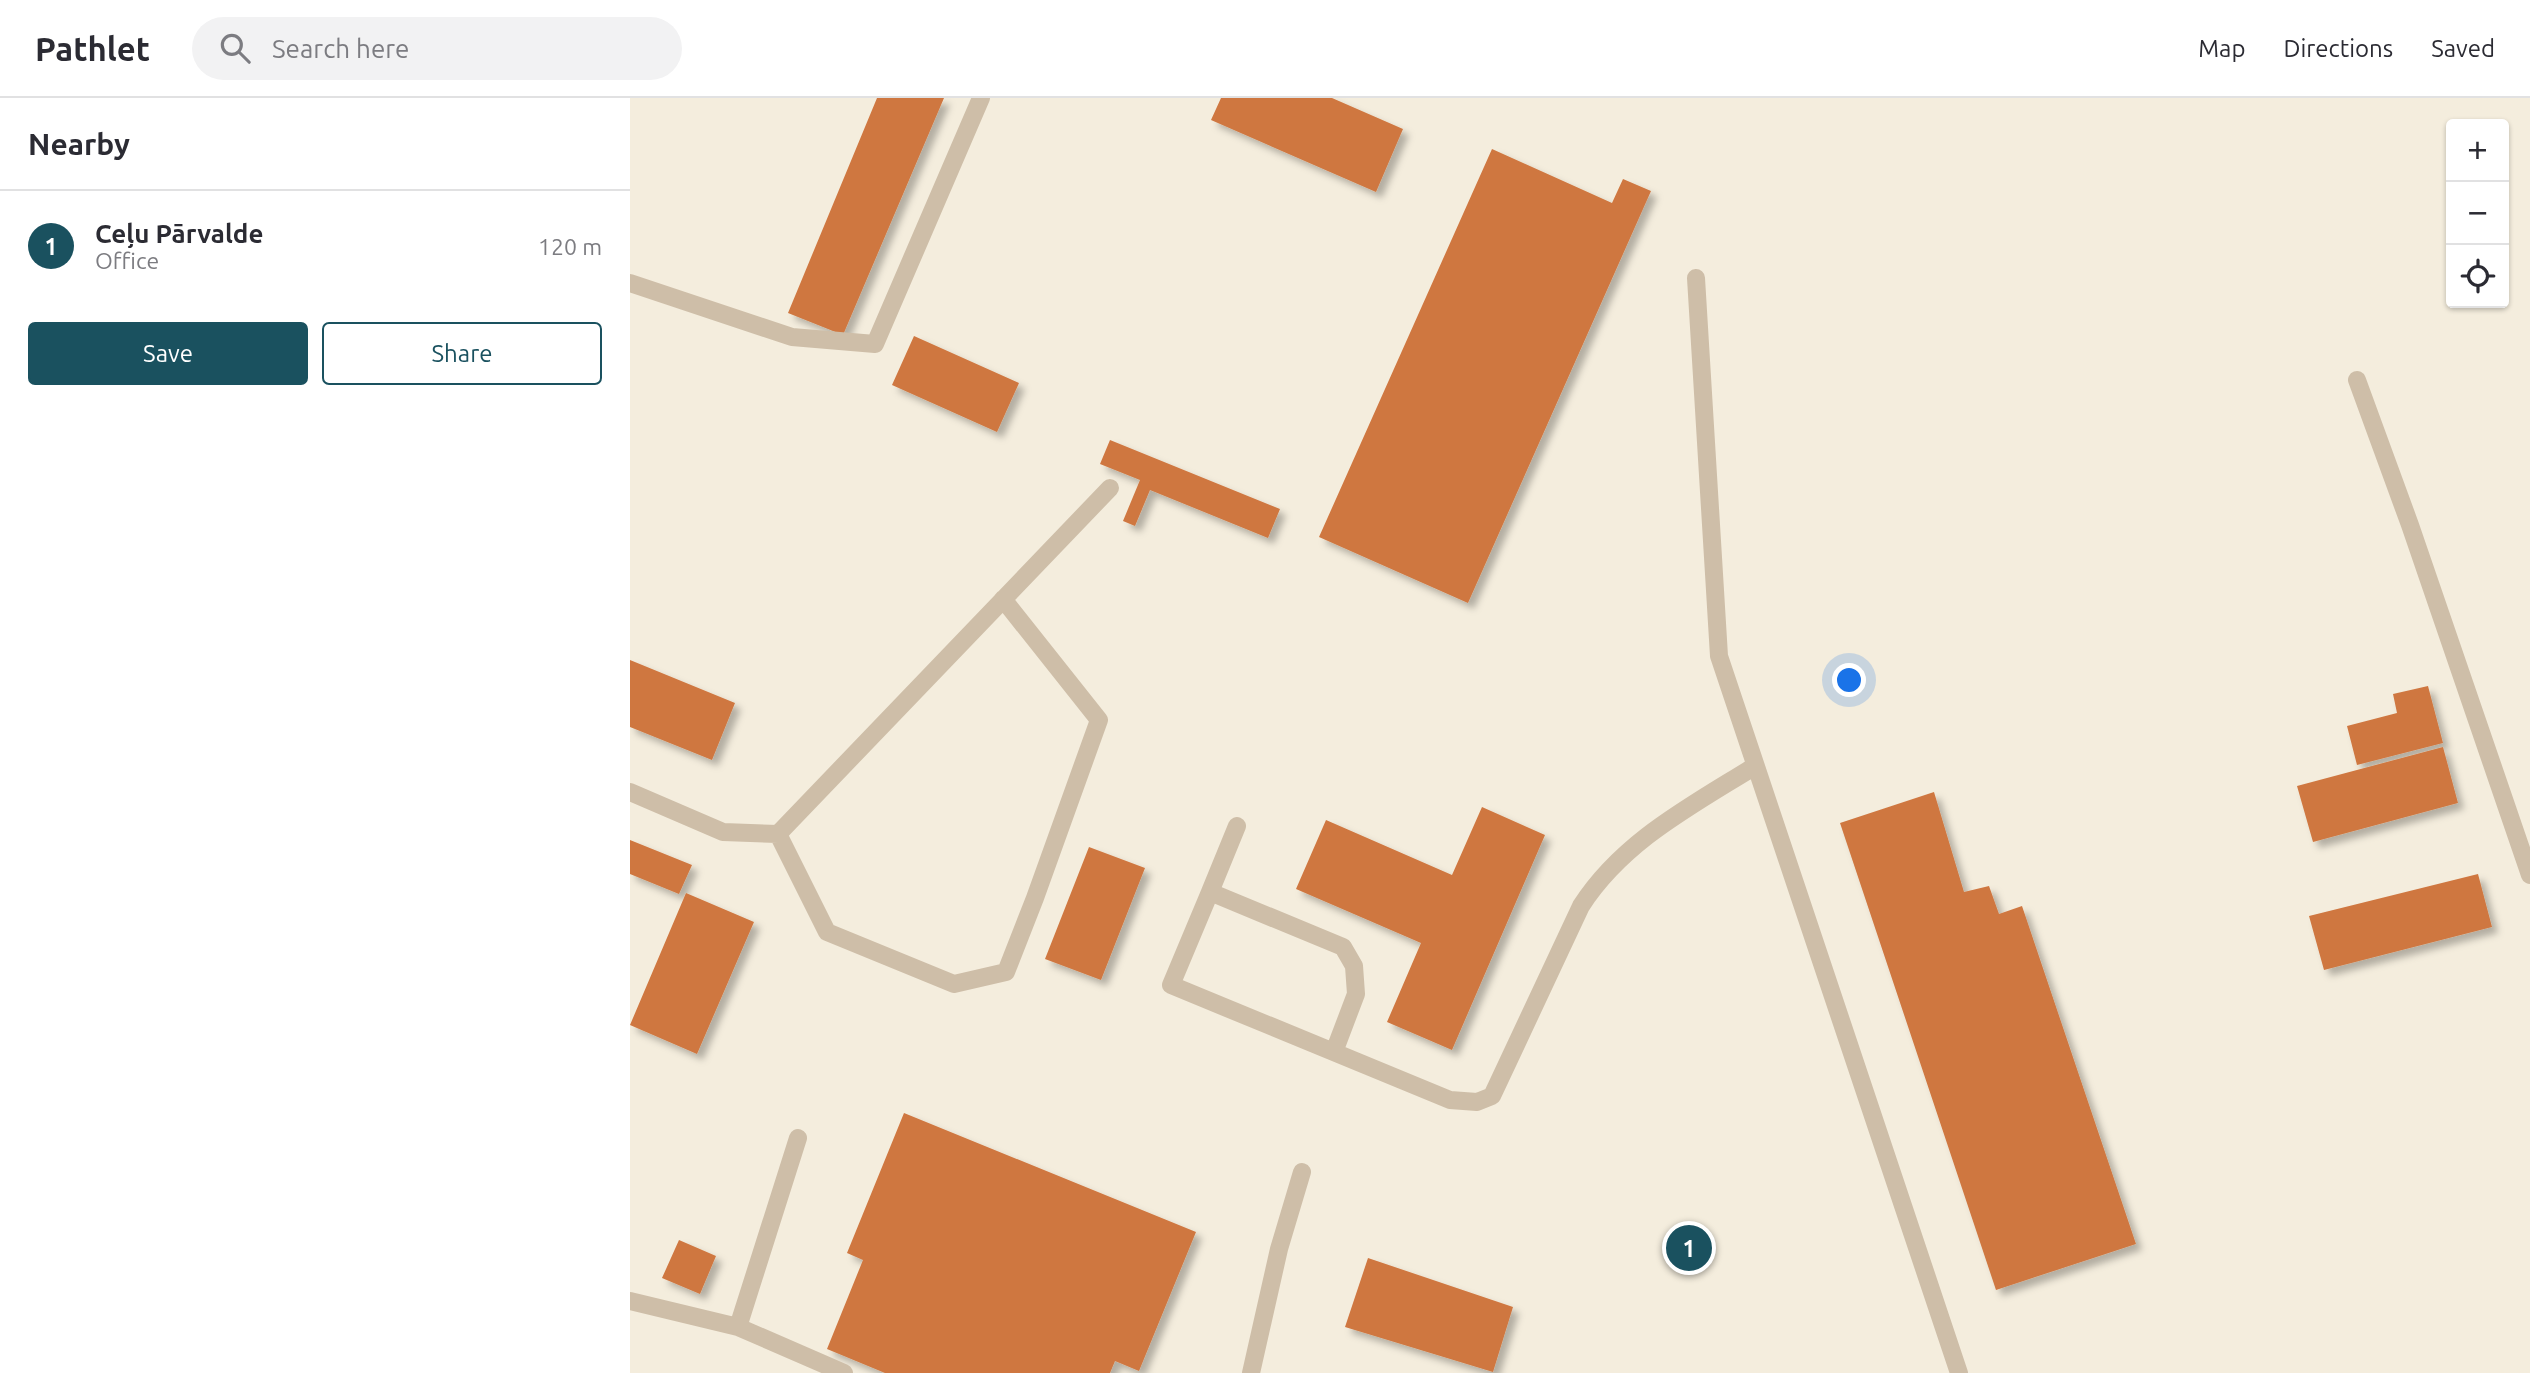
<!DOCTYPE html>
<meta charset="utf-8">
<style>
body{margin:0;font-family:Ubuntu,sans-serif;background:#f2f2f3;color:#2b2b33}
.controls{position:absolute;right:21px;top:21px;display:grid;overflow:hidden;border-radius:7px;box-shadow:0 2px 5px #0004}
.controls button{width:63px;height:63px;display:grid;place-items:center;padding:0;border:0;border-bottom:2px solid #e1e1e2;background:#fff;color:#2b2b33;font:35px sans-serif}
.you{position:absolute;left:1220px;top:583px;width:24px;height:24px;margin:-18px;border:5px solid #fff;border-radius:50%;background:#1a73e8;box-shadow:0 0 0 10px #1a73e833}
.badge{display:grid;place-items:center;width:46px;height:46px;border-radius:50%;background:#1a515f;color:#fff;font-size:23px;font-weight:700}
.pin{position:absolute;translate:-50% -50%;border:4px solid #fff;box-shadow:0 2px 7px #0006}
.list{margin:0;padding:0;list-style:none}
h2{display:flex;justify-content:space-between;align-items:center;height:91px;margin:0;padding:0 28px;font-size:30px}
h2 small{font-size:23px;font-weight:400;color:#7c7c81}
.list li{display:grid;grid-template-columns:46px 1fr auto;gap:21px;align-items:center;box-sizing:border-box;height:112px;padding:0 28px;border-top:2px solid #e1e1e2}
.list b{display:block;font-size:26px;white-space:nowrap}
.list p{margin:0;font-size:23px;white-space:nowrap;color:#7c7c81}
.list em{font-size:23px;font-style:normal;color:#7c7c81}
.actions{display:flex;gap:14px;padding:21px 28px}
.actions a{flex:1;padding:16px 0;border:2px solid #1a515f;border-radius:7px;text-align:center;font-size:24px;color:#1a515f}
.actions .main{background:#1a515f;color:#fff}
.icon{flex:none;width:38px;height:38px;fill:none;stroke:currentColor;stroke-width:2;stroke-linecap:round;stroke-linejoin:round}
.map{position:relative;flex:none;width:1900px;height:1275px;overflow:hidden}
header{display:flex;align-items:center;gap:42px;box-sizing:border-box;height:98px;padding:0 35px;background:#fff;border-bottom:2px solid #e1e1e2}
header strong{font-size:33px}
nav{display:flex;gap:38px;margin-inline-start:auto;font-size:24px}
.search{width:490px;height:63px;background:#f2f2f3;display:flex;align-items:center;gap:18px;box-sizing:border-box;padding:0 24px;border-radius:38px;color:#7c7c81;font-size:26px}
main{display:flex}
aside{flex:1;background:#fff}
.map>svg:first-child{display:block}
.building{fill:#cf7740;filter:url(#shadow)}
.lines{fill:none;stroke-linecap:round;stroke-linejoin:round}
.minor{stroke:#cebea8;stroke-width:18}
</style>
<header>
<strong>Pathlet</strong>
<div class="search"><svg class="icon" aria-label="search" viewBox="0 0 24 24"><circle cx="10" cy="10" r="6"/><path d="M15 15l6 6"/></svg>Search here</div>
<nav><a>Map</a><a>Directions</a><a>Saved</a></nav>
</header>
<main>
<aside>
<h2>Nearby<small></small></h2>
<ul class="list">
<li><span class="badge">1</span><div><b>Ceļu Pārvalde</b><p>Office</p></div><em>120 m</em></li>
</ul>
<div class="actions"><a class="main">Save</a><a>Share</a></div>
</aside>
<div class="map">
<svg width="1900" height="1275" viewBox="0 0 1900 1275">
<defs>
<filter id="shadow"><feDropShadow dx="6" dy="6" stdDeviation="3.5" flood-color="#0004"/></filter>
</defs>
<rect width="100%" height="100%" fill="#f4eddd"/>
<path class="building" d="M247,0h67l-101,237 -55,-22z
M591,0h111l71,31 -27,63 -165,-72z
M862,51l120,54 11,-24 28,12 -183,412 -149,-66z
M284,238l105,47 -22,49 -105,-47z
M480,342l170,69 -12,29 -118,-48 -15,36 -12,-5 17,-41 -40,-16z
M0,562l105,43 -23,57 -82,-33z
M1798,588l15,57 -86,22 -10,-39 50,-13 -4,-19z
M1813,649l15,56 -145,39 -16,-56z
M1304,694l30,100 25,-6 10,28 23,-8 114,338 -140,46 -156,-467z
M852,709l63,28 -93,215 -65,-28 34,-79 -125,-54 30,-69 126,55z
M0,742l62,25 -13,29 -49,-20z
M459,749l56,21 -44,112 -56,-21z
M1848,776l14,53 -168,43 -15,-54z
M56,795l68,29 -57,132 -67,-29z
M274,1015l292,119 -57,139 -24,-10 -5,12h-225l-58,-24 36,-89 -16,-7z
M49,1142l37,16 -16,38 -38,-16z
M738,1160l145,49 -20,65 -148,-45z"/>
<g class="lines">
<path class="minor" d="M1066,180l23,378 240,717
M0,185l162,54 83,7 106,-246
M1727,282l53,145 120,350
M0,694l93,40 55,2 332,-346
M148,736l49,98 127,52 52,-12 29,-74 64,-178 -96,-121
M580,794l27,-66
M704,954l22,-58 -2,-28 -11,-19 -133,-55 -39,93 279,115 27,2 15,-6 89,-190c42,-65 110,-100 174,-140
M0,1203l108,26 106,46
M108,1229l60,-189
M621,1275l28,-124 23,-77"/>
</g>
</svg>
<div class="controls">
<button>+</button>
<button>−</button>
<button><svg class="icon" aria-label="locate" viewBox="0 0 24 24"><circle cx="12" cy="12" r="6"/><path d="M12 2v4M12 18v4M2 12h4M18 12h4"/></svg></button>
</div>
<div class="you"></div>
<div class="pin badge" style="left:1059px;top:1150px">1</div>
</div>
</main>
